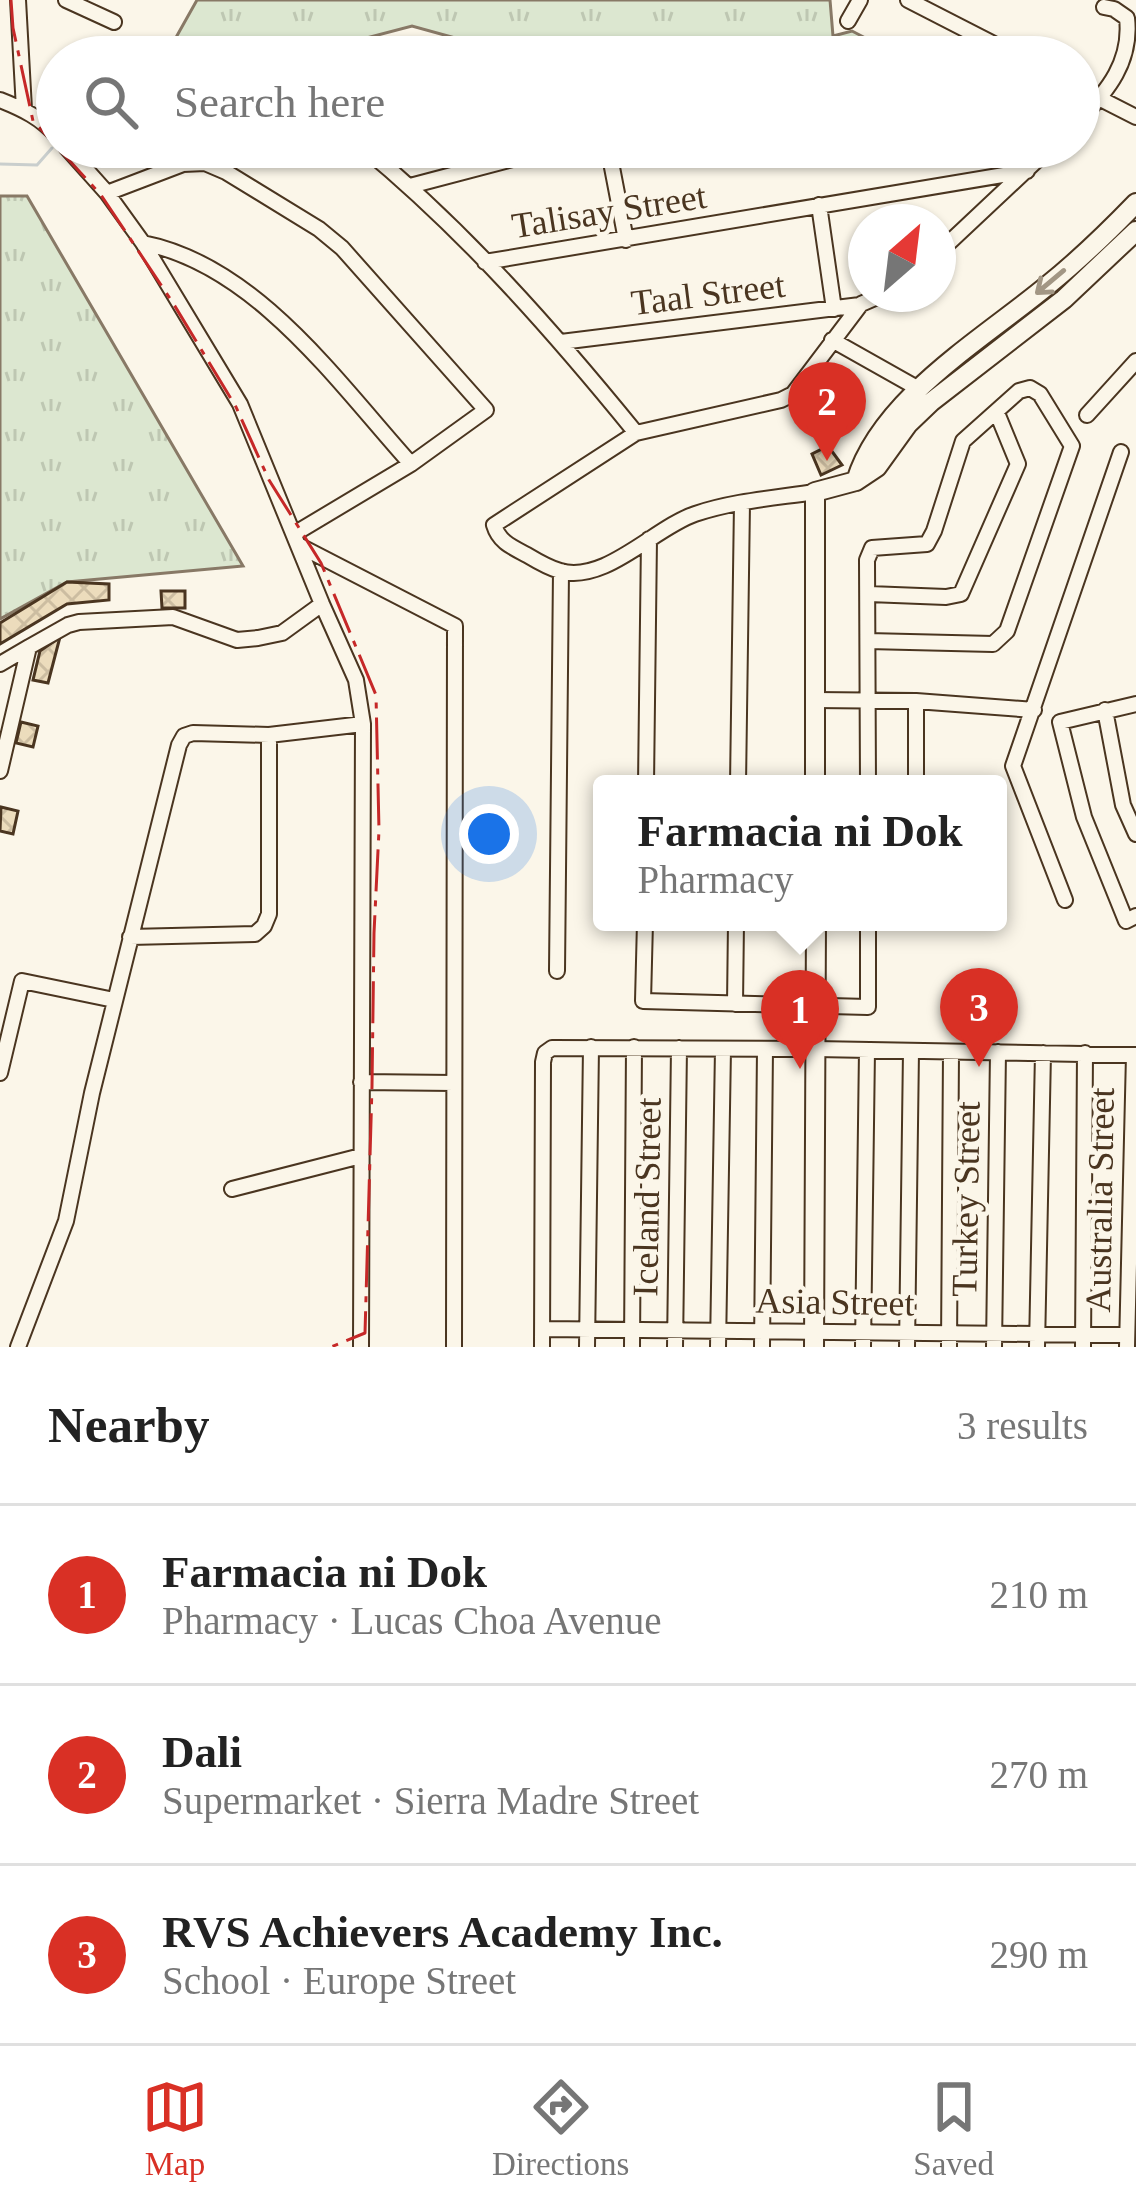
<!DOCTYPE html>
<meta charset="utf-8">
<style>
body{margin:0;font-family:Georgia,serif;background:#f6f6f6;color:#222}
.compass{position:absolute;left:848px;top:204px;width:108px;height:108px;border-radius:50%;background:#fff;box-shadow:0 3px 9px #0004;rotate:28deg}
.you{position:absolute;left:489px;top:834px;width:42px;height:42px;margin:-30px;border:9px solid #fff;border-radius:50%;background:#1a73e8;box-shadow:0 0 0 18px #1a73e833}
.badge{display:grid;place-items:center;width:78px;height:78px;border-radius:50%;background:#d93025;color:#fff;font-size:39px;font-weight:700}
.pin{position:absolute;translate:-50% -99px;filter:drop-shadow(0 3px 6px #0008)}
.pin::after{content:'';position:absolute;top:63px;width:42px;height:36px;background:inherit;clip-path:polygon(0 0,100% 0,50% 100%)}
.popup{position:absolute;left:593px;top:775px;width:414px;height:156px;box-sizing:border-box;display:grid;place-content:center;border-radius:12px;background:#fff;filter:drop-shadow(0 3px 9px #0005);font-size:39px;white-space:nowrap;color:#767676}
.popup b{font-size:45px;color:#222}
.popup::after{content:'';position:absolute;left:50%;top:100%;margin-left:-24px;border:24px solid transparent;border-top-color:#fff}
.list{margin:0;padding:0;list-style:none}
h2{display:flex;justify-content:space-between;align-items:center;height:156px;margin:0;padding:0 48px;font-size:51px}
h2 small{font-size:39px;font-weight:400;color:#767676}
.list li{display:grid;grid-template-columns:78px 1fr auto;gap:36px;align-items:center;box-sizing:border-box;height:180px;padding:0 48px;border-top:3px solid #e0e0e0}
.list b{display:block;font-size:45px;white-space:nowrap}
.list p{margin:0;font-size:39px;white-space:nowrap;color:#767676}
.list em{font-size:39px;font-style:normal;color:#767676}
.icon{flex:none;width:66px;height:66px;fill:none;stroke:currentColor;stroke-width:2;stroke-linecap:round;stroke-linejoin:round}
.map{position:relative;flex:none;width:1136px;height:1347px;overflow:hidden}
.search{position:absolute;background:#fff;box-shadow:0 3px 9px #0004;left:36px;right:36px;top:36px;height:132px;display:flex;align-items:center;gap:30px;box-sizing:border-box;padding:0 42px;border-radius:66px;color:#767676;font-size:45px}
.sheet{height:696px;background:#fff}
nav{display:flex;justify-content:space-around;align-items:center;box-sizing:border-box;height:168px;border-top:3px solid #e0e0e0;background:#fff;font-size:33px;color:#767676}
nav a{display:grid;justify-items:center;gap:6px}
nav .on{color:#d93025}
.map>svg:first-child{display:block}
.grass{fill:url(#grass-tufts);stroke:#887966;stroke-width:3}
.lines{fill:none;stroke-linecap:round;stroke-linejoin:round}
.stream{stroke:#c9cecd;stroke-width:3}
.building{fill:url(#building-cross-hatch);stroke:#4a3520;stroke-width:3}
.minor-casing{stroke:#4a3520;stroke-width:18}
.major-casing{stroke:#4a3520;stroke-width:22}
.minor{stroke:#fbf6e9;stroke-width:14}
.major{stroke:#fbf6e9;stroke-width:18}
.power{stroke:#c62828;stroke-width:3;stroke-dasharray:42 9 6 9;stroke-linecap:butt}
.oneway{stroke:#a29684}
.labels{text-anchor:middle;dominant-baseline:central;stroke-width:9;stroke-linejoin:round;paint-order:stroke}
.street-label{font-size:36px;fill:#4a3520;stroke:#fbf6e9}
</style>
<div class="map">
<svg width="1136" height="1347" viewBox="0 0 1136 1347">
<defs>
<pattern id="grass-tufts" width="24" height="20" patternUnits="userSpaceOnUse" patternTransform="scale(3)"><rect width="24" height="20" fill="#dce7d0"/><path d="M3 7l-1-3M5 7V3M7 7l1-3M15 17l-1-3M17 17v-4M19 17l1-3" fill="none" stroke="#bec7b2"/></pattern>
<pattern id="building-cross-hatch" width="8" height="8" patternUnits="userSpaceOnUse" patternTransform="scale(3)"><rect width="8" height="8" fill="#ecdcbc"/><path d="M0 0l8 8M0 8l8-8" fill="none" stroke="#ccbda1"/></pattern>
</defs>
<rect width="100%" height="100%" fill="#fbf6e9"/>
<path class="grass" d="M197,0h633l3,36 19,-5 50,26h-378l-112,-31 -118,31h-129z
M0,196h27l216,370 -176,16 -67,37z"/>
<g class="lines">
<path class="stream" d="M0,164l37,1 15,-17"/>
</g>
<path class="building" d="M828,446l14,19 -21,10 -9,-21z
M67,582l42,2v16l-42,4 -67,40v-21z
M161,591h24v17h-23z
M60,637l-12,46 -15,-3 7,-29z
M21,722l17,4 -5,21 -17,-4z
M1,807l17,4 -5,23 -13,-3z"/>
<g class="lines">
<g class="minor-casing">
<path id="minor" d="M18,0l6,109
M66,0l48,22
M908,0l111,57
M848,21l12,-21
M1079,88l57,29
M0,100c23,9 41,18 57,36
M1079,120c29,-29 53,-59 48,-102l-13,-9 -10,-2
M66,147l41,46 36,50 97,161 82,200 34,76 7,44 -2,623
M363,147c102,84 190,184 273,286
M596,147l14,10 16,83
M410,186l148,-39
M107,193l76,-29 22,-1 21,9 93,57 23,19 144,162 -75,54 -117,70
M819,205l15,104
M143,243c113,22 195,140 268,221
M938,253l113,-106
M485,262l542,-91
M832,340l87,49
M561,342l299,-37
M1087,415l49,-54
M815,492c-40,6 -82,9 -120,22 -41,14 -90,70 -135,57 -11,-3 -23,-10 -33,-16 -15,-8 -28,-13 -33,-30l142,-92 145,-33 12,-6 68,-90 23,-10
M298,545l157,81 -1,721
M869,594l77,3 15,-3 57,-130 -21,-51
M0,664l29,-17
M815,700l101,1 118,9
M1136,704l-76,18 24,95 42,104 10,-5
M1105,710l18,95 13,29
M0,771l29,-124 39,-22 11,-3 94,-5 64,23 21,-2 24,-5 40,-29
M646,784l3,-245
M738,784l4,-281
M868,784l-1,-224 5,-12 55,-4 7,-13 29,-90 56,-50 11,-3 10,6 32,52 -65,185 -14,13 -125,-3
M916,784v-83
M1065,900l-52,-134 108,-314
M645,922l-2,79 225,6v-85
M130,937l125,-3 9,-8 5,-12v-179
M557,971l4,-400
M735,1004l1,-82
M0,1073l22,-92 92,19
M361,1082l93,1
M232,1189l129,-33
M543,1329l584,6
M18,1347l48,-126 26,-128 87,-348 5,-9 9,-3 76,2 94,-11
M542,1347l1,-285 2,-9 7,-5 264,1 320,6
M587,1347l4,-300
M632,1347l2,-300
M675,1347l4,-299
M718,1347l5,-298
M762,1347l3,-298
M863,1347l4,-297
M907,1347l4,-296
M949,1347l2,-295
M994,1347l4,-295
M1037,1347l6,-294
M1083,1347l2,-294
M1127,1347l7,-292"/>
</g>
<g class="major-casing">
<path id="major" d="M856,481c25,-83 127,-142 192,-196 31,-25 60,-53 88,-82
M815,784v-292l41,-11 21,-14 31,-43 23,-22 133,-103 72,-68
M814,1347l2,-425"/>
</g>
<use href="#minor" class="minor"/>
<use href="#major" class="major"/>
<path class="power" d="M11,0l2,28 20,93 24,25
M57,147l44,48 72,108 63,104 33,73 52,83 55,132 3,135 -5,103 -2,153 -7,247 -34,14"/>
</g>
<defs><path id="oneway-shaft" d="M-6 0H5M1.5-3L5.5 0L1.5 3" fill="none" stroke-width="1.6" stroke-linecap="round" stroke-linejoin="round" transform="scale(3)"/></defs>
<use class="oneway" href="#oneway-shaft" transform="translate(1050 282) rotate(140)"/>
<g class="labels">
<g class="street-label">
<text transform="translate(609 211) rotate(-9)">Talisay Street</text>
<text transform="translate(708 294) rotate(-7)">Taal Street</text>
<text transform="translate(647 1197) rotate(-89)">Iceland Street</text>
<text transform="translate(966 1199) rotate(-89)">Turkey Street</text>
<text transform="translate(1100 1200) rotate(-89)">Australia Street</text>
<text transform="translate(835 1302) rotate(1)">Asia Street</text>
</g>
</g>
</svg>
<svg class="compass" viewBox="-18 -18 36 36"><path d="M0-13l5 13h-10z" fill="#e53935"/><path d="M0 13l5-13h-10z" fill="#767676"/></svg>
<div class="you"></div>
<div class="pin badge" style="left:800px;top:1069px">1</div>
<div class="popup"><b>Farmacia ni Dok</b>Pharmacy</div>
<div class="pin badge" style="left:827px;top:461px">2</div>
<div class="pin badge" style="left:979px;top:1067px">3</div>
<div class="search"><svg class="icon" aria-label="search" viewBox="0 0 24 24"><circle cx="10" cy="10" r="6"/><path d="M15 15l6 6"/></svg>Search here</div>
</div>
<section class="sheet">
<h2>Nearby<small>3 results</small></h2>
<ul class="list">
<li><span class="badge">1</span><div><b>Farmacia ni Dok</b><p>Pharmacy · Lucas Choa Avenue</p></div><em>210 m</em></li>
<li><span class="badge">2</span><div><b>Dali</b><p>Supermarket · Sierra Madre Street</p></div><em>270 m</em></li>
<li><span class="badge">3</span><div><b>RVS Achievers Academy Inc.</b><p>School · Europe Street</p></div><em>290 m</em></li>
</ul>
</section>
<nav>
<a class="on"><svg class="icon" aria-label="map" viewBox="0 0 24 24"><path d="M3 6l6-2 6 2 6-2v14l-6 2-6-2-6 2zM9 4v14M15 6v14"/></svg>Map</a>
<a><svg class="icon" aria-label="directions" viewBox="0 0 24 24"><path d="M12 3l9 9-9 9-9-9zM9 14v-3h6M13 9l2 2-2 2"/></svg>Directions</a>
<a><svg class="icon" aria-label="saved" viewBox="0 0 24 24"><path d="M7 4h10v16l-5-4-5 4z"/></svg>Saved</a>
</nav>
